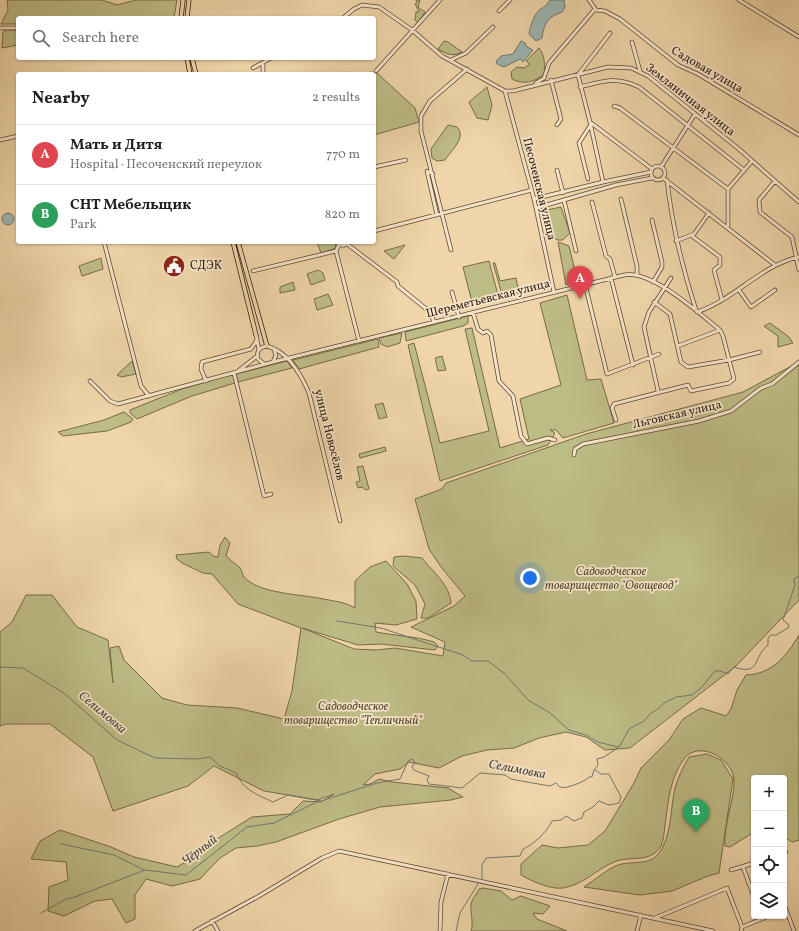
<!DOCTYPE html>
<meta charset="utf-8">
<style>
body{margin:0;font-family:Vollkorn,serif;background:#f2f2f2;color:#202124}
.controls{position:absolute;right:12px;bottom:12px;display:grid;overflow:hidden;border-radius:4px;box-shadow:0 1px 3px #0004}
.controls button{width:36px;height:36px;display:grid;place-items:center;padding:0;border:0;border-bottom:1px solid #e0e0e0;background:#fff;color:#202124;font:20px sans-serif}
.you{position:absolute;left:530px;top:578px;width:14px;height:14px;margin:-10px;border:3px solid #fff;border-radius:50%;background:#1a73e8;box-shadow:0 0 0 6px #1a73e833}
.badge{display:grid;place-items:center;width:26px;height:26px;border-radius:50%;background:#7c3aed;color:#fff;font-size:13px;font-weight:700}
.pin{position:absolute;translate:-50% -33px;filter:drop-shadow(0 1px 2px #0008)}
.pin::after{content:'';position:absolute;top:21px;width:14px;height:12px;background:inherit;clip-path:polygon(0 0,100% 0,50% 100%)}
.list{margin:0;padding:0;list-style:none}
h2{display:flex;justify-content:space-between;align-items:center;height:52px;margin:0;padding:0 16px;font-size:17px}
h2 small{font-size:13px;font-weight:400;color:#757577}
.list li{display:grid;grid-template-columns:26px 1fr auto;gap:12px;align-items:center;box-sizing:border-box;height:60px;padding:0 16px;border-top:1px solid #e0e0e0}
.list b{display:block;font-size:15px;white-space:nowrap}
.list p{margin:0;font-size:13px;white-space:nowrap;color:#757577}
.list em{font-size:13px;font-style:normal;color:#757577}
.icon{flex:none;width:22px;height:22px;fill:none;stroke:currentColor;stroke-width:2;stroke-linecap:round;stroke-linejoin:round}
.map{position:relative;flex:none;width:799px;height:931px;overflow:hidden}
.search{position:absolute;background:#fff;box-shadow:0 1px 3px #0004;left:16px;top:16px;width:360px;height:44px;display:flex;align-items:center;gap:10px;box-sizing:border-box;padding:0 14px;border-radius:4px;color:#757577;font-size:15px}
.panel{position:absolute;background:#fff;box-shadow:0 1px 3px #0004;left:16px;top:72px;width:360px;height:172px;border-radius:4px}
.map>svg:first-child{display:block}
.green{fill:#bebc85;stroke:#766a4a}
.water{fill:#9db6b3;stroke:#707771}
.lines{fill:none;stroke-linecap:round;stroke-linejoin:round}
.stream{stroke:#707771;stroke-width:1}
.minor-casing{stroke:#5e4735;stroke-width:4.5}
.major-casing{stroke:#2d180e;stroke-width:5}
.minor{stroke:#f5e4c7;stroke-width:3}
.major{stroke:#efd5a9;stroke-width:3.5}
.labels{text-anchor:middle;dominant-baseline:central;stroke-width:3.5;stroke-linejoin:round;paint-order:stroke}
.street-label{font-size:12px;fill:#2d180e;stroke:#f5e4c7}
.poi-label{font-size:12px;fill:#2d180e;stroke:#f5e4c7;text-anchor:start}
.park-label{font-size:12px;font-style:italic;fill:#584932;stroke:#f5e4c7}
.water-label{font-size:13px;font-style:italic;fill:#4f4740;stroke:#f5e4c7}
</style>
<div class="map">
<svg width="799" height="931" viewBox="0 0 799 931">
<rect width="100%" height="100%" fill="#efd5a9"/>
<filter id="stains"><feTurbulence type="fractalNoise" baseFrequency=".005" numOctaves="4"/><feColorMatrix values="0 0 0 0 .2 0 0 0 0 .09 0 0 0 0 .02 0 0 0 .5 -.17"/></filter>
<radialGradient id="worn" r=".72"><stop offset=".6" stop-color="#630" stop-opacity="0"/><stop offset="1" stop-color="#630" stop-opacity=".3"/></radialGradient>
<path class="green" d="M7,0h95l15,5 19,-5h41l-3,18h-156v6h-17l7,-14z
M416,0h4l-2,7 7,5 -7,11 -3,-3 1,-8h3l-4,-8 2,-1z
M6,30h9l3,2v13l-16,3 1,-16z
M444,41l4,1 14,10c-8,5 -16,2 -24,-3z
M539,48c6,7 6,18 5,26 -8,8 -21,11 -32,5l-1,-7 6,-5 7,1 6,-4 -4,-3z
M371,72l6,1 38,35 4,14 -45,13v-61h-9z
M487,87l5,18 -4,15 -11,-2 -8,-16z
M448,125l9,2c10,10 -6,24 -12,33l-8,1 -5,-3 -1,-9z
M561,207l9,26 -7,7h-6l-4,-3 -6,-27z
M317,242h18l1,6 -15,5z
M558,242l11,4 8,33 -11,6z
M405,245l-11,14 -10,-8z
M101,258l2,11 -21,7 -3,-10z
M489,261l9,34 -26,7 -9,-35z
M493,263h2l5,18 16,-3 3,15 -17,2z
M318,270l5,3 2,7 -14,5 -4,-11z
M293,282l2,8 -15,3v-6z
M328,294l5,11 -16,5 -3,-11z
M567,295l20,85 14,-1 13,44 -51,15 -7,-8h-6l5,3 -7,12 -108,36 -32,-136 6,-2 26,100 49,-12 -24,-102 7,-1 28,120 29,-9 -9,-40 41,-14 -21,-82z
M468,316v7l-5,3 -57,15 -1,-9z
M770,323l19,14 4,6 -15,4v-11l-14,-10z
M402,333l-2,10 -13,4 -6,-3 -2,-6z
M378,339l1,8 -80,22 -6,-9z
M442,356l4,14 -8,1 -3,-13z
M132,361l4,13 -15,3 -4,-2z
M287,361l5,7 -54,14 -2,-8z
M799,362v238l-63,66 -106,82 -25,2 -19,-13 -20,-5 -27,6 -25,10 -27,2 -25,6 -23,12 -30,-6 -9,7 -25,5 -12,11 7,-1 9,-5 13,3 56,6 15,9 -12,3 -71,7 -41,12 -63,23 -19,4 -21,2 -16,10 -20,21 -28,7 -26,-7 -11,16v24l-9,4 -14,-24 -17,2 -31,15 -16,-5 1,-24 19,-7 -2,-18 -35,-3 9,-18 20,-11 51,17 23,10 43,10 19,-11 24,-19 32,-20 38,-3 13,-13 18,1 13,-8 -16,6 -54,-9 -50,-25 -26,20 -75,25 -20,-54 -43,-33h-44l-6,2v-94l12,-10 14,-27h26l25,32 31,13 5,43 -3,-35 9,-2 5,14 38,38 25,7 50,3 47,11 8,-28 9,-63 -63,-24 -26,-30 -9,-1 -21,-10 -5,-4 -1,-4 33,-3 4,4 5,1 2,-12 5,-8 5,6 -4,13c5,5 10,8 14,12 2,2 2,6 4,9 15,17 57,17 79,22 11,2 22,3 32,9v-27l15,-14 16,-6 21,23 9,17 1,18 -21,6 -21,-2 1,9c20,4 39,4 58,10l4,4 -3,4 -54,-6 -23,1 -56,-17 52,21 22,1 19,-2 48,8 2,-14 -34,-15 43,-21 11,-10 -24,-29 -12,-18 -14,-50 27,-10 4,-6 140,-49 157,-42z
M233,374l2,9 -43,13 -55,23 -7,-6v-3l52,-21z
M383,403l4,14 -8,2 -4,-14z
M124,412l9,7 -2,3 -24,9 -44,5 -5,-4 46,-12z
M385,447l1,4 -26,7 -1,-4z
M363,466l6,23 -3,1 -4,-3 -4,1 -2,-6 4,-1 -3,-14z
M403,556l19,2c10,13 28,27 29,45l-23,15h-7l4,-14 -10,-19 -22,-19 1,-9z
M799,635v205l-7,2 -8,-5v-59h-30v54l-24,15 -5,-1c-2,-22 10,-46 9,-66 -1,-21 -35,-41 -50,-21 -14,18 -16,44 -19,66 -1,6 -1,15 -4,21 -11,18 -30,9 -47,16 -17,7 -31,23 -51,26 -11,2 -32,-7 -42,-13v-11l21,-19 16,3 30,-3 17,-14 29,-48 7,-15 28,-28 14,-21 18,-11 25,8 5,-7 6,-19 9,-15c26,-1 40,-18 53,-40z
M707,754l14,6 12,19 -14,94 -11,3 -36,15 -32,4 -56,-8c11,-7 23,-18 34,-22 11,-4 26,0 36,-7 18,-14 16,-49 21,-70 3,-10 8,-21 14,-31z
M483,888l18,3 11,9 9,-4 29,10 -7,8 -10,-1 4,6 30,12h-96c3,-9 -1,-18 0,-27 1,-6 6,-10 8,-15z"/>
<path class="water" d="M550,0h14l1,7 -3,5c-14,5 -18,11 -20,26l-6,3 -7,-7c1,-7 5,-21 12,-25 4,-3 6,-4 9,-9z
M521,41l4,2 2,4 6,3 -10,12 -3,-3 -16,8 -7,-3 -1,-3 5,-5 12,-2z
M2 219a6 6 0 1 1 12 0a6 6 0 1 1-12 0Z"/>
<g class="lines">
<path class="stream" d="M337,621l44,7 82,27 9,6h16l17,13 23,26 22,13 19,17 17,5 12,7 20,5
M0,667l23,1 42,26 52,46 38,18 41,1 14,-2 10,9 16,7c7,17 22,22 37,29l15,-7 33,6 56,-18 23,-4 8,-18 4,-2 3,3 -3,5 2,3 15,6 -2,4 2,4 33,4 18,-15 25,2 6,4 16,3 23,4 6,-3c2,1 2,3 4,4 5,3 26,-6 29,-10h3l2,-7 4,-5 -1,-6 7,-2 15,-10 10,-18 15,-8 7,-8 6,-3 7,-7 12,-6 16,-2 9,-7 14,-17h5l8,3 6,-7c27,9 18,-9 34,-22v-7l3,-3h5l12,-7 1,-3 -6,-5 12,-35 -1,-6 5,-3
M61,844l53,11 30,15
M482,879v-14l4,-7 34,-2 3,-7c10,-4 25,-18 29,-28l9,-1 5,-4 8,5 8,-3 2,-6 9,-5 6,-6 10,4 10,-2 2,-6 -12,-23h-8l-6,-4
M41,913l25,-14 9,-2 70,-27 41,5 61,-48 27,-4 45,-22
M456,931l4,-18 18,-29"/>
<g class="minor-casing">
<path id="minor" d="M589,0l7,10 9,1 15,8 58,46 20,9 101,61
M739,0l60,37
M499,11l11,-11
M343,18l11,-9 8,-4 17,2 33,23 30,26 63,35
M0,28h18
M610,33l-32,42 12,47 62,47
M632,42l8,29
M451,60l15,-7 27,-26
M263,65v9
M253,68l18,-10
M376,71l64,-71
M551,80l10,39 -4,6
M536,83l8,-5 5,-15 46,-54
M580,87c23,-6 36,-11 59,0l105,83
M505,91h8l95,-24 23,1 17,8 92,74 59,52
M505,91l29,108 20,93
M614,106l6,2 108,81
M590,122l13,60
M0,140l18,-4
M651 173a7 7 0 1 1 14 0a7 7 0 1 1-14 0Z
M374,167l32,-7
M661,167l34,-53
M557,170l6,23
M433,174l-6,-3 10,44
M663,178l112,87
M588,179l-9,-36 11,-17
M667,180c5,45 15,87 29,130
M775,181l-16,19 1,12 32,25 7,33
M534,199l69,-17 48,-10
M621,199l16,67v8
M564,200l12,51
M592,202l14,54 4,3 5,18
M536,208l80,-23 36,-7
M652,220l10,42v5l-9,15
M728,226v-37l24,-28
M374,231l158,-41
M692,236l28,21v8l-6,5 8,30
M676,241l18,-7 15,-21
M104,242l37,144 8,10
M337,242l6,4 6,-4
M347,244l50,38 1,4 32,26 4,10
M339,245l-3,6 23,90
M451,250l-30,-119v-15l9,-15 37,-32
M253,271l83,-20
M611,278l22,87
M585,284l22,90 52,-20
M739,290l12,17 24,-17
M452,292l7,25
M654,302l16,12 11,48 7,5 41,-7 31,-8
M697,312c37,-12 64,-47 102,-55
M473,313l5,16 5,4 4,-2 4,4 8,46 14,15 8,40 6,8 21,-6 7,2
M256,335l3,15
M678,346l42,-16
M273,362l3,-7 -2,-5
M264,364l-6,-5c-2,-7 1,-12 9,-13 21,6 34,28 42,47l31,128
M237,372l20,-16
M234,373l30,123 7,-2
M90,381l20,20 8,3 155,-42 351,-87c27,-6 76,39 96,55l3,6 11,43 -5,4 -38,8 -3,-6 -74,19 -2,4 4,12
M206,381l-5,-12 1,-7 49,-13 6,-9
M658,391l-14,-64 5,-15 22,-34
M574,455l1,-6 8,-5 116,-23 32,-10 30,-23 11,-4 27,-22
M784,852h2
M743,867l11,30
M731,870l23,-7
M784,904l10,27
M655,918l72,-30 15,39 -1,4
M212,921l6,10
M742,927l27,-11
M195,931l64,-35 63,-38 17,-7 374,80
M440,931l1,-29 7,-28
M637,931l4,-16"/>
</g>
<g class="major-casing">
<path id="major" d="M181,18l2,-18
M187,18l2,-18
M187,58l3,16
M192,58l4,16
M233,242l23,93
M238,242l29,104"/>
</g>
<use href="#minor" class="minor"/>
<use href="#major" class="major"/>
</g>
<defs>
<g id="civic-disc" transform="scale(1.15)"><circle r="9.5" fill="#8f2418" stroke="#f5e4c7"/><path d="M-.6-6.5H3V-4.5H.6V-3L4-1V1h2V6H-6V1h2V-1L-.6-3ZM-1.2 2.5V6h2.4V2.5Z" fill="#fff"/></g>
</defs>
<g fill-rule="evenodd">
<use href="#civic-disc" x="174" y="266"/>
</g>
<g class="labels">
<g class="street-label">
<text transform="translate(707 70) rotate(30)">Садовая улица</text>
<text transform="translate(690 100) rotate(38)">Земляничная улица</text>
<text transform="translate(539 189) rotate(76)">Песоченская улица</text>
<text transform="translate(488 299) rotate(-14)">Шереметьевская улица</text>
<text transform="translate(677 415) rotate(-13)">Льговская улица</text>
<text transform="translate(329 435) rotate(76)">улица Новосёлов</text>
</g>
<g class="poi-label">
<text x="190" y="266">СДЭК</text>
</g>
<g class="park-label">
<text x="611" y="572">Садоводческое<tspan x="611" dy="14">товарищество "Овощевод"</tspan></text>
<text x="353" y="707">Садоводческое<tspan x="353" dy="14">товарищество "Тепличный"</tspan></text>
</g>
<g class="water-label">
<text transform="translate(102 713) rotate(40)">Селимовка</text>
<text transform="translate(517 770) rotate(11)">Селимовка</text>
<text transform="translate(200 851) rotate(-38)">Чёрный</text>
</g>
</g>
<rect width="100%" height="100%" filter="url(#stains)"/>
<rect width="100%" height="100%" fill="url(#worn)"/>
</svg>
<div class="controls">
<button>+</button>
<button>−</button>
<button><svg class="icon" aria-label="locate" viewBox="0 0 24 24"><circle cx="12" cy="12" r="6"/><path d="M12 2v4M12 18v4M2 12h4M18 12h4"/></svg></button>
<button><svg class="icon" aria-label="layers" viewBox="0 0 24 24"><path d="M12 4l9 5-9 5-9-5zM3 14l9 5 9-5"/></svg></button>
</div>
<div class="you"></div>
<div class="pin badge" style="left:580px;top:299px;background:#e0444e">A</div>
<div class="pin badge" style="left:696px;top:832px;background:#2e9e5b">B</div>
<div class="search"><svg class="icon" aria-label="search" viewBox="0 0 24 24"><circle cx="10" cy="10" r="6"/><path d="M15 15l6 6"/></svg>Search here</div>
<section class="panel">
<h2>Nearby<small>2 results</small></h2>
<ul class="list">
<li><span class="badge" style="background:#e0444e">A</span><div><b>Мать и Дитя</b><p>Hospital · Песоченский переулок</p></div><em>770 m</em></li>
<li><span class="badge" style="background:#2e9e5b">B</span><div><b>СНТ Мебельщик</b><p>Park</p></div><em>820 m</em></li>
</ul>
</section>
</div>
